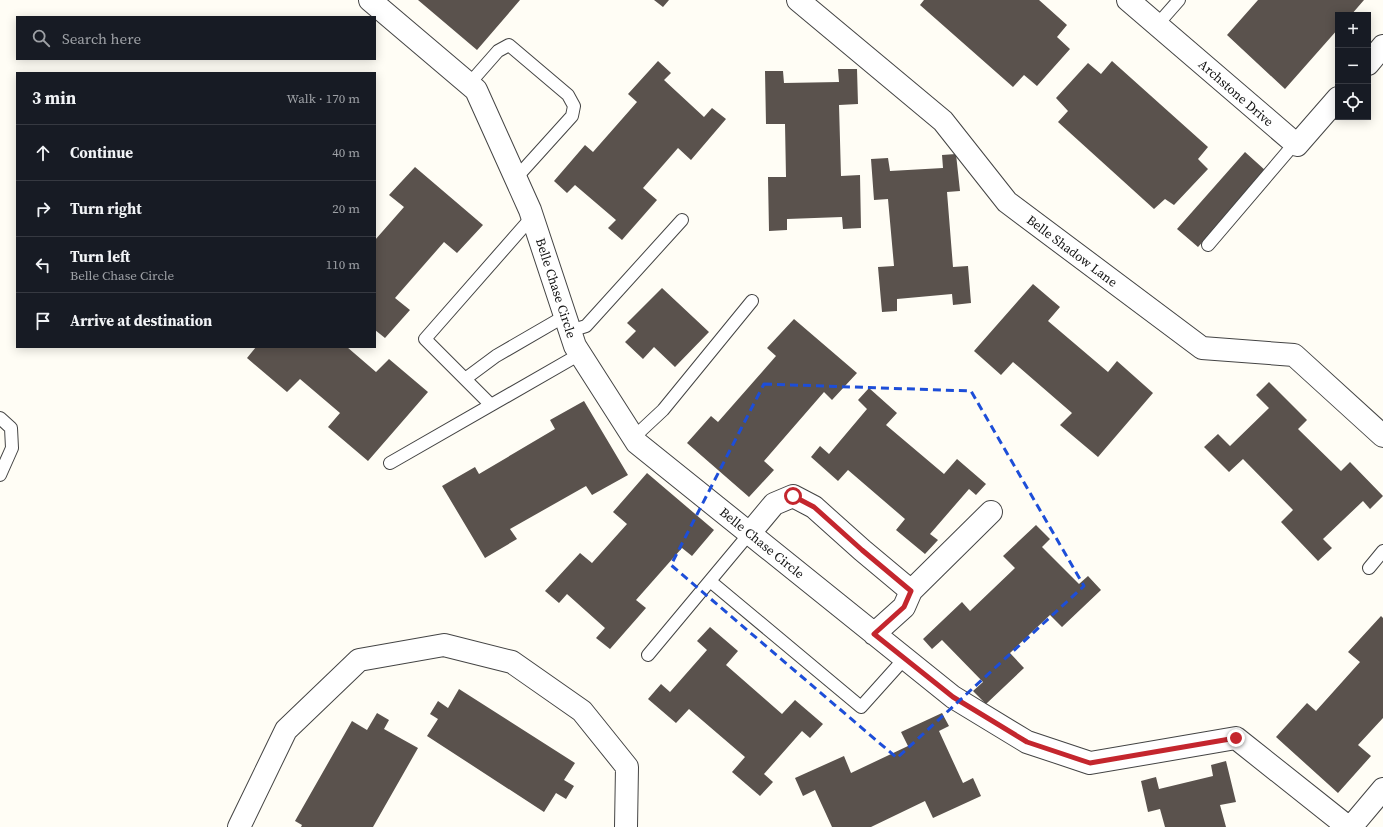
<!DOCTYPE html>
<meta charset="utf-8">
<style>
body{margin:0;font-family:"Source Serif 4",serif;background:#20242c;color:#f1f3f6}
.controls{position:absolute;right:12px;top:12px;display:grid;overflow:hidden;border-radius:0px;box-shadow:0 2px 10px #0003}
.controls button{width:36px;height:36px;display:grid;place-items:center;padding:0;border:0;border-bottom:1px solid #363941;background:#171b24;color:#f1f3f6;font:20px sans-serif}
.stop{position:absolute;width:12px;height:12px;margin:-9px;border:3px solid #c4262e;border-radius:50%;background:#fff}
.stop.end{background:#c4262e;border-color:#fff;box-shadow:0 1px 4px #0008}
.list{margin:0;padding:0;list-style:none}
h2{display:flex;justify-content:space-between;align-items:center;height:52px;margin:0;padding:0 16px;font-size:17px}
h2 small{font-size:13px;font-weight:400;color:#9ea1a6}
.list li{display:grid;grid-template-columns:26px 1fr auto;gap:12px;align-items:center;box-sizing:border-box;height:56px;padding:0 16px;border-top:1px solid #363941}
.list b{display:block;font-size:15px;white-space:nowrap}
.list p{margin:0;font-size:13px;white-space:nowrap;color:#9ea1a6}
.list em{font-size:13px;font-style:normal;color:#9ea1a6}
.icon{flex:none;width:22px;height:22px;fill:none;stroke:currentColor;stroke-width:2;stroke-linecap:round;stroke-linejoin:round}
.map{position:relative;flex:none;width:1383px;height:827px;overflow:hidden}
.search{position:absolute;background:#171b24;box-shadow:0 2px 10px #0003;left:16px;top:16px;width:360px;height:44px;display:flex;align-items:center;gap:10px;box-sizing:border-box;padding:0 14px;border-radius:0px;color:#9ea1a6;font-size:15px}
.panel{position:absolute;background:#171b24;box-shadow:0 2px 10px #0003;left:16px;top:72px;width:360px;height:276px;border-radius:0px}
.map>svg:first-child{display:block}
.building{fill:#5a524d}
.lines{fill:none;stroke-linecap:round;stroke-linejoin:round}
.service-casing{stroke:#444;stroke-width:14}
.minor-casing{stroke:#444;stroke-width:24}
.service{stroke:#fff;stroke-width:12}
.minor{stroke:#fff;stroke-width:22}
.route{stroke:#c4262e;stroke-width:5}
.marked{fill:none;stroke:#1d4ed8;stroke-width:3;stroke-dasharray:8 5;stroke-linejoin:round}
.labels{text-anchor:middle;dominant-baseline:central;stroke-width:4;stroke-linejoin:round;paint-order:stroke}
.street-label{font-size:13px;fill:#111;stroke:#fff}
</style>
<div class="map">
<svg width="1383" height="827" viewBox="0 0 1383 827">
<rect width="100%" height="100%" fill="#fffdf5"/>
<path class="building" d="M418,0h102l-43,50z
M654,0h15l-6,7z
M924,0h115l28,25 -10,12 13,12 -33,37 -13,-11 -11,12 -93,-82z
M1258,0h106l-13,15h-13v14l-53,60 -58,-54z
M658,61l13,12 -7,7 40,37 8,-9 14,11 -35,41 -13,-12 -35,40 14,12 -35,40 -14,-12 8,-8 -41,-35 -8,8 -13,-12 31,-36 8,7 44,-50 -9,-8z
M1112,61l96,86 -10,12 10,10 -34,36 -9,-6 -11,10 -96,-87 10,-11 -12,-13 32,-35 13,11z
M838,69h19l1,35 -19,1 2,71 19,-1 1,53 -18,1 -1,-12 -55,2v11l-18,1 -1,-54h18l-1,-53h-19l-1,-53h18l1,12 55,-1z
M1245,152l21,19 -68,76 -21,-18z
M956,154l4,37 -13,1 6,75 15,-1 3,37 -18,2 -1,-11 -55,5v12l-15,1 -4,-45 16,-1 -6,-67 -14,1 -3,-41 17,-1 2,13 53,-3 -1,-13z
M415,167l68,58 -26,28 -13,-11 -49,56 15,12 -25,28 -10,-8v-90l29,-33 -15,-12z
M1033,284l27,23 -12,14 60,51 9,-11 36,32 -55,64 -38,-32 12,-12 -59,-51 -12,13 -27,-24z
M662,288l47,44 -34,35 -21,-20 -11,12 -18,-17 11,-11 -9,-8z
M794,319l63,54 -25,27 -8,-8 -60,69 10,9 -25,27 -62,-54 24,-27 7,6 58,-66 -9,-8z
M256,347h91l29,25 13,-13 39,33 -60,69 -40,-34 12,-14 -40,-34 -13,13 -40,-34z
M1269,382l38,38 -9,9 43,42 9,-9 33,34 -13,13 -7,-8 -40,38 9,9 -14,13 -37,-39 12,-12 -50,-51 -14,13 -25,-25 14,-13 12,12 39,-38 -13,-13z
M869,388l28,25 -11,12 58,49 13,-15 29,25 -10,11 -7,-6 -39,45 8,6 -13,14 -29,-24 9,-11 -57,-49 -10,11 -27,-24 9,-11 9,8 38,-45 -9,-9z
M584,401l44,74 -36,20 -6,-9 -76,43 7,10 -32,19 -43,-72 33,-19 4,7 76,-45 -5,-9z
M647,473l67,57 -22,26 -10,-8 -46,52 10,8 -36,41 -14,-11 9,-10 -38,-34 -8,9 -14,-12 35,-38 12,10 35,-39 -14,-12z
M1036,525l14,14 -8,8 37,37 9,-8 13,14 -39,37 -12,-12 -40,38 14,15 -38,36 -13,-13 10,-9 -41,-42 -10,9 -9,-10 39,-37 8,9 45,-43 -12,-12z
M1381,616l2,2v100l-25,27 13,11 -33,37 -62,-56 31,-34 9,8 44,-49 -12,-10z
M710,627l28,24 -12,14 56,49 13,-14 28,24 -13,14 -8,-7 -38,43 9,8 -13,14 -28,-24 13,-15 -56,-48 -13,14 -28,-24 13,-15 9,8 37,-42 -10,-9z
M459,689l116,74 -11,17 10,6 -8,13 -10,-6 -12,19 -117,-76 11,-17 -8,-5 8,-13 10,7z
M377,713l12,7 -5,9 34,19 -45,79h-72l1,-2 -7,-4 57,-100 15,9z
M942,713l7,13 -10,5 24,52 10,-5 8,18 -48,22 -8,-17 -54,26h-39l-17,-37 -12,6 -8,-18 49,-22 7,17 57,-27 -7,-14z
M1226,761l10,41 -16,3 6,22h-61l-5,-18 -12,3 -7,-31 15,-4 3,12 54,-13 -2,-11z"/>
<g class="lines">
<g class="service-casing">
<path id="service" d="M1157,25l22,-25
M469,84l29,-33 11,-6 59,50 6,11 -2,10 -56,62
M1208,245l81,-95 8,-5
M570,331l16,-5 96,-106
M465,379l31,-23 69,-40
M491,405l-66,-66 107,-122
M0,418l11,10 1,20 -12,27
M633,438l30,-28 89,-109
M390,463l190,-109
M1369,568l14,-17
M710,581l151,126 44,-49
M648,655l101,-121"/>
</g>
<g class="minor-casing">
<path id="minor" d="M370,0l106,90 54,120 45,136 62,97 316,254 74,45 63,21 146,-25 112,89
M798,0l145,121 64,81 195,146 92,7 89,81
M1128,0l169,145 41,-47
M1368,64l15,-18
M749,534l25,-30 19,-8 21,11 48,43 49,41 -7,16 -30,27
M911,591l80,-79
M239,827l47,-97 73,-70 85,-15 68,17 70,49 45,56 -1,60
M1351,827l32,-38"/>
</g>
<use href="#service" class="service"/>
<use href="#minor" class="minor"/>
</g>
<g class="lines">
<path class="route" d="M793,496l21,11 48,43 49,41 -7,16 -30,27 79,63 74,45 63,21 146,-25"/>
</g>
<path class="marked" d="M764,384l207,7 113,195 -187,172 -226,-193z"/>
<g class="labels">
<g class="street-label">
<text transform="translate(1236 93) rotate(41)">Archstone Drive</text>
<text transform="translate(1072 251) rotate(37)">Belle Shadow Lane</text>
<text transform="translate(556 288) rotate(72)">Belle Chase Circle</text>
<text transform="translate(762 543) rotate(39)">Belle Chase Circle</text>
</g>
</g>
</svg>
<div class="controls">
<button>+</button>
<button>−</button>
<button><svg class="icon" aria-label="locate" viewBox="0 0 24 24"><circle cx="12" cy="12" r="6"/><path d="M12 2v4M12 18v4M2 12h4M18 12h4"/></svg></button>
</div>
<div class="stop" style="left:793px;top:496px"></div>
<div class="stop end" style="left:1236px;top:738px"></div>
<div class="search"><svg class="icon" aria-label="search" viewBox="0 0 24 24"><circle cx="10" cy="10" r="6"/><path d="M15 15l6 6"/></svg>Search here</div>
<section class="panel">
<h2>3 min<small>Walk · 170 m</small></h2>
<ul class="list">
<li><svg class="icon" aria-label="ahead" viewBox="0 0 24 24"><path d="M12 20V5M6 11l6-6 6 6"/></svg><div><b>Continue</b></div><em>40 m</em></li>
<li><svg class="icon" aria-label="right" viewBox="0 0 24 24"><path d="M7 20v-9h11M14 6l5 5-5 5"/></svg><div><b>Turn right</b></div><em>20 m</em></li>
<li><svg class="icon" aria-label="left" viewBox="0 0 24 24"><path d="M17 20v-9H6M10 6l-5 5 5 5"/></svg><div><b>Turn left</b><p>Belle Chase Circle</p></div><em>110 m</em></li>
<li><svg class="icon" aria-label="arrive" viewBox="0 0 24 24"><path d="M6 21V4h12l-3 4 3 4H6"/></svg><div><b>Arrive at destination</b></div></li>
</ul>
</section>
</div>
